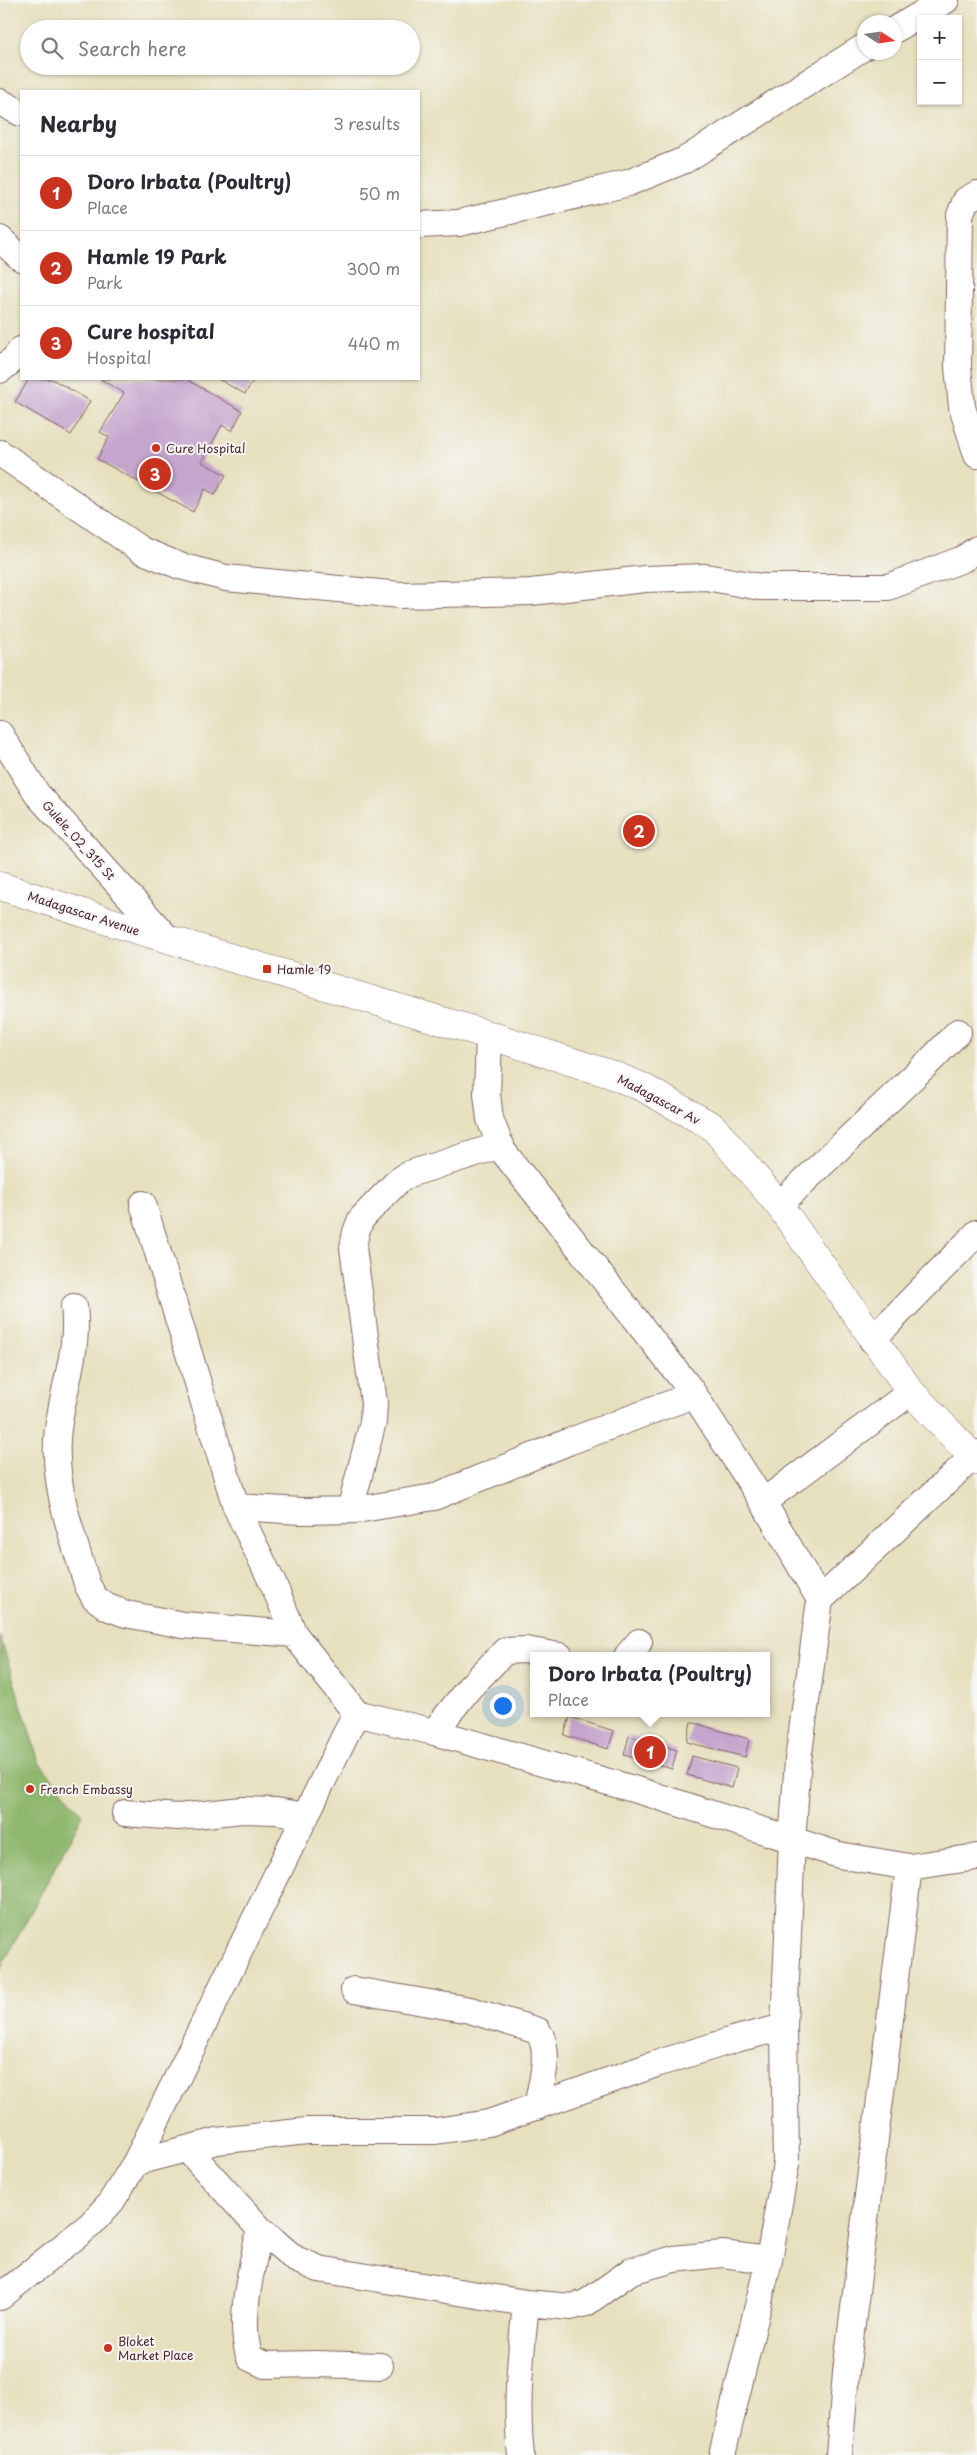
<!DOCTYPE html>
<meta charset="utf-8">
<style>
body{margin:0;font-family:"Playpen Sans",sans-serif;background:#f7f7f7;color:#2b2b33}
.controls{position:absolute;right:15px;top:15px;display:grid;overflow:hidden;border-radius:0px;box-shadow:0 1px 4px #0004}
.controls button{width:45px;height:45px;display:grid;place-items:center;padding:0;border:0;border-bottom:1px solid #e1e1e2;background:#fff;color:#2b2b33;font:25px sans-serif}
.compass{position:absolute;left:857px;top:15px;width:45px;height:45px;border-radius:50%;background:#fff;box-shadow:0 1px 4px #0004;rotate:102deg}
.you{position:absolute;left:502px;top:1705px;width:18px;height:18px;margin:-12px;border:4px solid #fff;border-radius:50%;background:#1a73e8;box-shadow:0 0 0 8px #1a73e833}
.badge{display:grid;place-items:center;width:32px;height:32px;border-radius:50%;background:#c8321e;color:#fff;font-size:16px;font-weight:700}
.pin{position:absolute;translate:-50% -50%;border:2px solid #fff;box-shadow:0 1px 5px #0006}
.popup{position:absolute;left:530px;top:1652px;width:240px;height:65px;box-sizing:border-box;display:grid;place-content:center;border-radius:0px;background:#fff;filter:drop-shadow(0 1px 4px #0005);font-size:16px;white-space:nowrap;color:#7c7c81}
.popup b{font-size:19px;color:#2b2b33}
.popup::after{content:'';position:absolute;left:50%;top:100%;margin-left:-10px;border:10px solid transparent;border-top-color:#fff}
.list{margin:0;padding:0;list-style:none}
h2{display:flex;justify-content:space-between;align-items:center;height:65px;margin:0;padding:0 20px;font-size:21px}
h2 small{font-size:16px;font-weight:400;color:#7c7c81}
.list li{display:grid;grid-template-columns:32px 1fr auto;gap:15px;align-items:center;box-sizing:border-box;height:75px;padding:0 20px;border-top:1px solid #e1e1e2}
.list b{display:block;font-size:19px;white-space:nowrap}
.list p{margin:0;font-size:16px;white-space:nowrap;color:#7c7c81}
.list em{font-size:16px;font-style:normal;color:#7c7c81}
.icon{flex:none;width:28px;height:28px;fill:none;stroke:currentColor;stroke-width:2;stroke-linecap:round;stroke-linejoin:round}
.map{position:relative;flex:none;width:977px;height:2455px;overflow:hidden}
.search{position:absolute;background:#fff;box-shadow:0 1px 4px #0004;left:20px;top:20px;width:400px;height:55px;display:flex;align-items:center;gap:12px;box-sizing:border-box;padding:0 18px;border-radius:28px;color:#7c7c81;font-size:19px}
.panel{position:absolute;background:#fff;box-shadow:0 1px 4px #0004;left:20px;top:90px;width:400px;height:290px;border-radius:0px}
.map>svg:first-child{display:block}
.forest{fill:#8fb76d;stroke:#6c6b4c}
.building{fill:#c5a4cd}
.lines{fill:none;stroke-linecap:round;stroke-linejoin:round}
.minor-casing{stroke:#81635e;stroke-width:28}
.major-casing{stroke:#81635e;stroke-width:29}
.minor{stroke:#fff;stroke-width:26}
.major{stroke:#fff;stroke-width:28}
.poi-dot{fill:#c8321e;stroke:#f6f6f2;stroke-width:2}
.labels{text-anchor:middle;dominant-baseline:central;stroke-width:4;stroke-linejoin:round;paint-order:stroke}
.poi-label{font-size:12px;fill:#4a1f2b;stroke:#f6f6f2;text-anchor:start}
.street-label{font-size:12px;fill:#4a1f2b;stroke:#f6f6f2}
</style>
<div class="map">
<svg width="977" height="2455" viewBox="0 0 977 2455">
<rect width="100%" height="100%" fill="#f6f6f2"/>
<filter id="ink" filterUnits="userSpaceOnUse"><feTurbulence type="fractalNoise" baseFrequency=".02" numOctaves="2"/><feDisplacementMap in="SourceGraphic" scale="10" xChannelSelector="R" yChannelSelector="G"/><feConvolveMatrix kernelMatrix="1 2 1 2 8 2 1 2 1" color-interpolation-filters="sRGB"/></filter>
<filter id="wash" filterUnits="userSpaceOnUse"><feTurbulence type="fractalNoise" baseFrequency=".0096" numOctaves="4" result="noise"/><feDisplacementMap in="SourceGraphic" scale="20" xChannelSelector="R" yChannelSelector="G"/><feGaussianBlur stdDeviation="1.12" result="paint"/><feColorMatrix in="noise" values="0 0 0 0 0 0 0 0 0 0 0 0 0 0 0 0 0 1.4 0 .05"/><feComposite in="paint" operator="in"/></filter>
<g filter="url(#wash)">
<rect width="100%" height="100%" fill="#e6e0be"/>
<path class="forest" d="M0,1636l39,126 44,53 -83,155z"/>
<g id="blocks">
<path class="building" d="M29,379h23l38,22 -19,34 -56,-33z
M100,379h86l56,32 -10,20 -10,-6 -20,37 24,13 -11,20 -10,-6 -12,23 -96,-53 12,-22 -9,-5 24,-39z
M218,379h36l-9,15z
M570,1717l44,14 -6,18 -44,-14z
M691,1722l58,17 -4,18 -58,-15z
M629,1736l48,14 -5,19 -48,-14z
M692,1756l45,12 -5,20 -45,-13z"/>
</g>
</g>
<g filter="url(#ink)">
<use href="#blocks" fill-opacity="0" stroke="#81635e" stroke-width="1"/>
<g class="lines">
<g class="minor-casing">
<path id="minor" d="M894,30l52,-30
M0,102l21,11
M977,194l-11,6 -6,15 -2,152 4,40 15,48
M419,225l40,-2 111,-26 58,-14 57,-23 179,-113
M0,239l21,19
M0,370l14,-11 7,-9
M0,453l141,97 39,16 46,12 174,17 131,-3 114,-13 61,-2 54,10h128l75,-28 14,-10
M0,734l37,60 131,145
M489,1035l-2,59 3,25 12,31 189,240 72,112 57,98
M779,1205l154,-147 25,-26
M74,1307c6,45 -14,88 -17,132 -3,51 16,98 30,145l7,13 13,10 19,7 57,11 111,9
M872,1340l105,-107
M763,1502l148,-110
M236,1507l65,4 55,-1 78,-13 134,-55 125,-47
M350,1510l23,-88 1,-19 -21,-155 3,-16 5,-13 37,-38 11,-7 92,-29
M627,1656l12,-14
M356,1713l78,19 213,61 192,62 70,12 68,-10
M434,1732l35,-44 36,-37 21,-1 34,6
M125,1813l53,4 64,-7 34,1 30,5
M354,1990l116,20 68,21c14,21 3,52 -1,76
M187,2149l73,80 35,30 24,10 207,34 45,4 15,-4 45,-32 43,-12 48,-5 47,6
M136,2162l81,-21 90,-10h129l53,-8 167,-59 80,-25 48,-12
M260,2229c-8,38 -23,92 -10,129l15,7 52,-1 63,2
M0,2297l90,-72 21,-23 25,-40 220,-449 -62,-79 -19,-46 -39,-81 -93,-303
M521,2455c-6,-51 0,-101 5,-152
M722,2455l47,-195 17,-96 -2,-137 8,-186 6,-81 22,-160 157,-147
M839,2455l7,-83 63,-505"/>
</g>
<g class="major-casing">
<path id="major" d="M0,886l108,35 381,114 124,40 29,12 71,40 66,78 132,187 66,69"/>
</g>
<use href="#minor" class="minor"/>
<use href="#major" class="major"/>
</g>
</g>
<g class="poi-dot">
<circle cx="156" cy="448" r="5"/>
<rect x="262" y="964" width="10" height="10" rx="2.5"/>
<circle cx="30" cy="1789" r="5"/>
<circle cx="108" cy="2348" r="5"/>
</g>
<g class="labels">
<g class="poi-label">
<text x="166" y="448">Cure Hospital</text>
<text x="277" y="969">Hamle 19</text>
<text x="40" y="1789">French Embassy</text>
<text x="118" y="2341">Bloket<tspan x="118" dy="14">Market Place</tspan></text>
</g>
<g class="street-label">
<text transform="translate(79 840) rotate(48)">Gulele_02_315 St</text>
<text transform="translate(84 913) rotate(18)">Madagascar Avenue</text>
<text transform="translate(659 1099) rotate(28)">Madagascar Av</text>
</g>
</g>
</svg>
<div class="controls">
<button>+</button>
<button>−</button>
</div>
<svg class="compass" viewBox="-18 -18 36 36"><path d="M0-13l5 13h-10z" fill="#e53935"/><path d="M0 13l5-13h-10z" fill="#7c7c81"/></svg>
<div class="you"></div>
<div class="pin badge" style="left:650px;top:1752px">1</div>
<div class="popup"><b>Doro Irbata (Poultry)</b>Place</div>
<div class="pin badge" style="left:639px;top:831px">2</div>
<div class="pin badge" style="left:155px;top:474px">3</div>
<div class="search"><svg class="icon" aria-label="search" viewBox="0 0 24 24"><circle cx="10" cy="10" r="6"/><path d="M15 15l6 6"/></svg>Search here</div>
<section class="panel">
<h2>Nearby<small>3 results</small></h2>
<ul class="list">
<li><span class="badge">1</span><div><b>Doro Irbata (Poultry)</b><p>Place</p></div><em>50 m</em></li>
<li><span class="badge">2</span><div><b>Hamle 19 Park</b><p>Park</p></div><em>300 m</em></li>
<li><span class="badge">3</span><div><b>Cure hospital</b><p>Hospital</p></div><em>440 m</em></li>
</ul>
</section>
</div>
